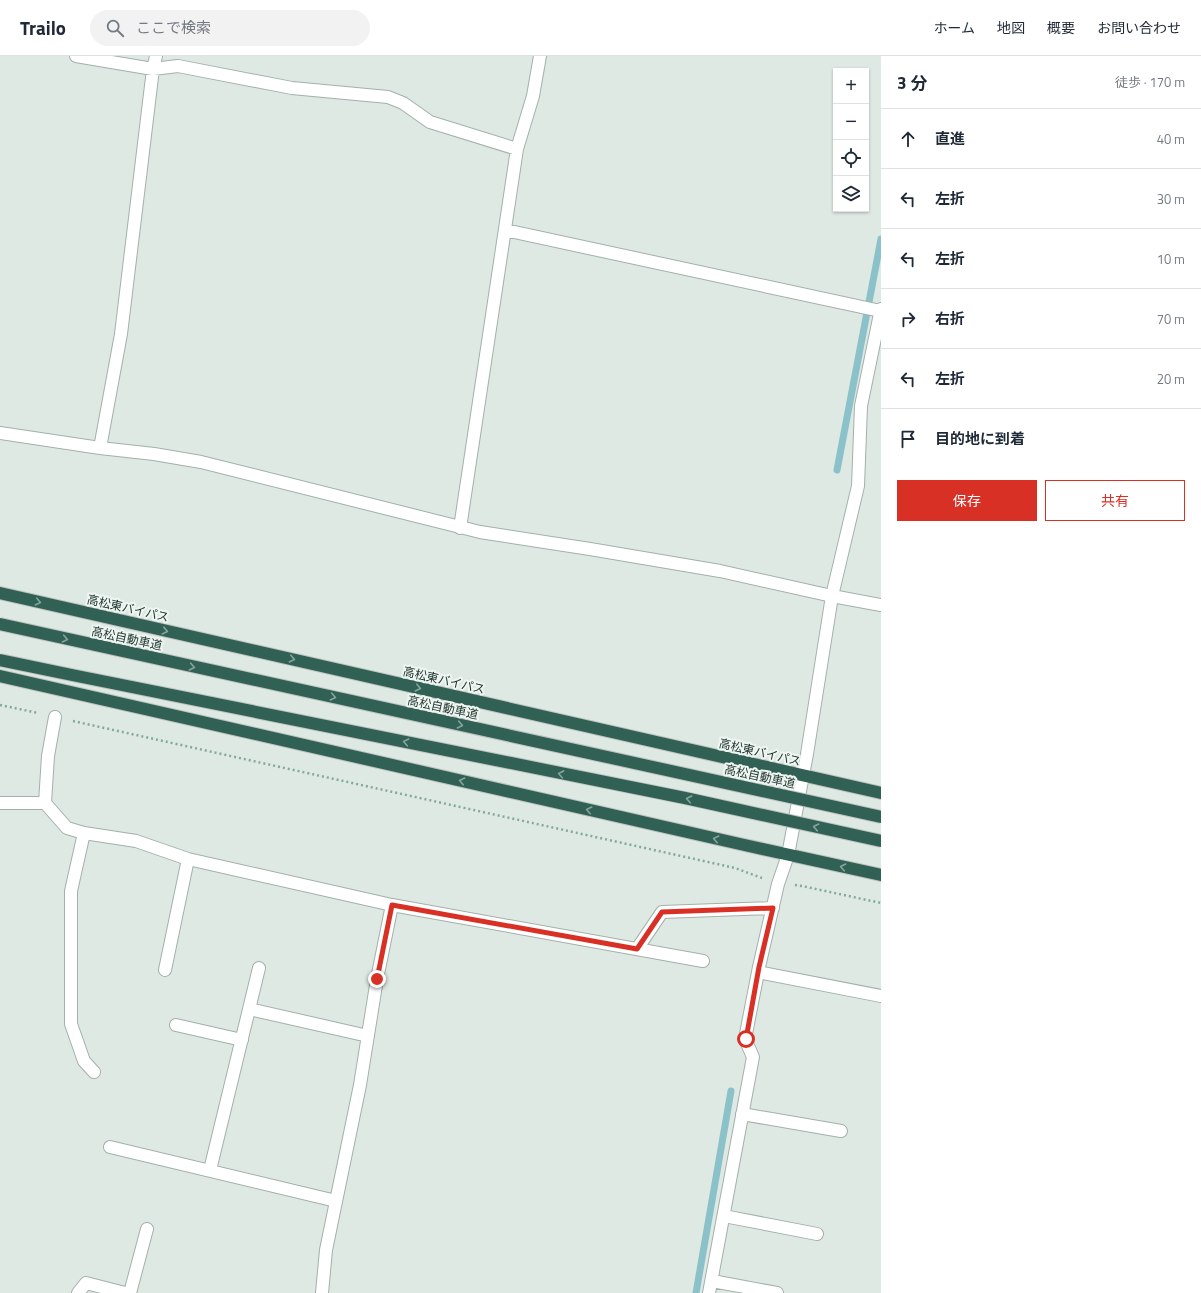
<!DOCTYPE html>
<html lang="ja">
<meta charset="utf-8">
<style>
body{margin:0;font-family:"Titillium Web","Noto Sans JP",sans-serif;background:#f2f2f3;color:#1f2937}
.controls{position:absolute;right:12px;top:12px;display:grid;overflow:hidden;border-radius:0px;box-shadow:0 1px 3px #0004}
.controls button{width:36px;height:36px;display:grid;place-items:center;padding:0;border:0;border-bottom:1px solid #e0e1e3;background:#fff;color:#1f2937;font:20px sans-serif}
.stop{position:absolute;width:12px;height:12px;margin:-9px;border:3px solid #d93025;border-radius:50%;background:#fff}
.stop.end{background:#d93025;border-color:#fff;box-shadow:0 1px 4px #0008}
.list{margin:0;padding:0;list-style:none}
h2{display:flex;justify-content:space-between;align-items:center;height:52px;margin:0;padding:0 16px;font-size:17px}
h2 small{font-size:13px;font-weight:400;color:#747a83}
.list li{display:grid;grid-template-columns:26px 1fr auto;gap:12px;align-items:center;box-sizing:border-box;height:60px;padding:0 16px;border-top:1px solid #e0e1e3}
.list b{display:block;font-size:15px;white-space:nowrap}
.list em{font-size:13px;font-style:normal;color:#747a83}
.actions{display:flex;gap:8px;padding:12px 16px}
.actions a{flex:1;padding:9px 0;border:1px solid #d93025;border-radius:0px;text-align:center;font-size:14px;color:#d93025}
.actions .main{background:#d93025;color:#fff}
.icon{flex:none;width:22px;height:22px;fill:none;stroke:currentColor;stroke-width:2;stroke-linecap:round;stroke-linejoin:round}
.map{position:relative;flex:none;width:881px;height:1237px;overflow:hidden}
header{display:flex;align-items:center;gap:24px;box-sizing:border-box;height:56px;padding:0 20px;background:#fff;border-bottom:1px solid #e0e1e3}
header strong{font-size:19px}
nav{display:flex;gap:22px;margin-inline-start:auto;font-size:14px}
.search{width:280px;height:36px;background:#f2f2f3;display:flex;align-items:center;gap:10px;box-sizing:border-box;padding:0 14px;border-radius:22px;color:#747a83;font-size:15px}
main{display:flex}
aside{flex:1;background:#fff}
.map>svg:first-child{display:block}
.lines{fill:none;stroke-linecap:round;stroke-linejoin:round}
.stream{stroke:#8bc2c9;stroke-width:7}
.minor-casing{stroke:#a3b0ab;stroke-width:14}
.highway-casing{stroke:#bdc3c1;stroke-width:14}
.path{stroke:#82a99c;stroke-width:2.5;stroke-dasharray:2 3;stroke-linecap:butt}
.minor{stroke:#fff;stroke-width:12}
.highway{stroke:#316055;stroke-width:12}
.highway-bridge-casing{stroke:#bdc3c1;stroke-width:14;stroke-linecap:butt}
.highway-bridge{stroke:#316055;stroke-width:12}
.oneway{stroke:#86a49c}
.route{stroke:#d93025;stroke-width:5}
.labels{text-anchor:middle;dominant-baseline:central;stroke-width:4;stroke-linejoin:round;paint-order:stroke}
.street-label{font-size:12px;fill:#223731;stroke:#eff6f2}
</style>
<header>
<strong>Trailo</strong>
<div class="search"><svg class="icon" aria-label="search" viewBox="0 0 24 24"><circle cx="10" cy="10" r="6"/><path d="M15 15l6 6"/></svg>ここで検索</div>
<nav><a>ホーム</a><a>地図</a><a>概要</a><a>お問い合わせ</a></nav>
</header>
<main>
<div class="map">
<svg width="881" height="1237" viewBox="0 0 881 1237">
<rect width="100%" height="100%" fill="#dfe9e4"/>
<g class="lines">
<path class="stream" d="M837,414l44,-231
M696,1237l35,-202"/>
<g class="minor-casing">
<path id="minor" d="M76,0l77,13 25,-3 114,22 96,9 15,6 27,19 87,27
M505,174l375,81
M0,377l100,15 54,6 47,8 279,70 110,17 130,22 112,25 49,9
M100,392l21,-114 32,-265 3,-13
M460,472l57,-379 16,-53 7,-40
M55,661l-7,39 -3,47 22,25 17,5 52,8 52,18 204,46 -15,74 -17,106 -34,165 -4,43
M0,747h45
M84,777l-13,58v133l13,37 10,11
M392,849l311,56
M637,893l25,-37 111,-4
M165,914l23,-111
M758,916l123,24
M249,953l119,27
M176,969l66,15
M742,1058l99,17
M110,1091l226,54
M210,1114l49,-202
M724,1160l93,18
M712,1225l65,12
M78,1237l8,-10 39,10
M130,1237l17,-64
M709,1237l44,-236 -8,-18 14,-72 19,-83 10,-29 19,-101 25,-158 26,-110 3,-80 20,-97"/>
</g>
<g class="highway-casing">
<path id="highway" d="M0,537l881,200
M0,620l740,168 141,31"/>
</g>
<path class="path" d="M0,649l38,8
M73,665l662,147 27,10
M795,829l7,1 79,17"/>
<use href="#minor" class="minor"/>
<use href="#highway" class="highway"/>
<g class="highway-bridge-casing">
<path id="highway-bridge" d="M0,568l881,193
M0,604l72,15 613,123 196,43"/>
</g>
<use href="#highway-bridge" class="highway-bridge"/>
</g>
<defs><path id="oneway-chevron" d="M-2-3.5L2.5 0L-2 3.5" fill="none" stroke-width="1.6" stroke-linecap="round" stroke-linejoin="round"/></defs>
<g class="oneway">
<use href="#oneway-chevron" transform="translate(38 546) rotate(13)"/>
<use href="#oneway-chevron" transform="translate(165 575) rotate(13)"/>
<use href="#oneway-chevron" transform="translate(65 583) rotate(12)"/>
<use href="#oneway-chevron" transform="translate(292 603) rotate(13)"/>
<use href="#oneway-chevron" transform="translate(192 611) rotate(12)"/>
<use href="#oneway-chevron" transform="translate(418 632) rotate(13)"/>
<use href="#oneway-chevron" transform="translate(333 641) rotate(12)"/>
<use href="#oneway-chevron" transform="translate(460 669) rotate(12)"/>
<use href="#oneway-chevron" transform="translate(406 686) rotate(-169)"/>
<use href="#oneway-chevron" transform="translate(561 718) rotate(-169)"/>
<use href="#oneway-chevron" transform="translate(462 725) rotate(-167)"/>
<use href="#oneway-chevron" transform="translate(689 743) rotate(-168)"/>
<use href="#oneway-chevron" transform="translate(589 754) rotate(-167)"/>
<use href="#oneway-chevron" transform="translate(816 771) rotate(-168)"/>
<use href="#oneway-chevron" transform="translate(716 783) rotate(-167)"/>
<use href="#oneway-chevron" transform="translate(843 811) rotate(-168)"/>
</g>
<g class="lines">
<path class="route" d="M377,923l15,-74 245,44 25,-37 111,-4 -14,59 -13,72"/>
</g>
<g class="labels">
<g class="street-label">
<text transform="translate(128 552) rotate(13)">高松東バイパス</text>
<text transform="translate(127 582) rotate(12)">高松自動車道</text>
<text transform="translate(444 624) rotate(13)">高松東バイパス</text>
<text transform="translate(443 651) rotate(12)">高松自動車道</text>
<text transform="translate(760 696) rotate(13)">高松東バイパス</text>
<text transform="translate(760 720) rotate(12)">高松自動車道</text>
</g>
</g>
</svg>
<div class="controls">
<button>+</button>
<button>−</button>
<button><svg class="icon" aria-label="locate" viewBox="0 0 24 24"><circle cx="12" cy="12" r="6"/><path d="M12 2v4M12 18v4M2 12h4M18 12h4"/></svg></button>
<button><svg class="icon" aria-label="layers" viewBox="0 0 24 24"><path d="M12 4l9 5-9 5-9-5zM3 14l9 5 9-5"/></svg></button>
</div>
<div class="stop" style="left:746px;top:983px"></div>
<div class="stop end" style="left:377px;top:923px"></div>
</div>
<aside>
<h2>3 分<small>徒歩 · 170 m</small></h2>
<ul class="list">
<li><svg class="icon" aria-label="ahead" viewBox="0 0 24 24"><path d="M12 20V5M6 11l6-6 6 6"/></svg><div><b>直進</b></div><em>40 m</em></li>
<li><svg class="icon" aria-label="left" viewBox="0 0 24 24"><path d="M17 20v-9H6M10 6l-5 5 5 5"/></svg><div><b>左折</b></div><em>30 m</em></li>
<li><svg class="icon" aria-label="left" viewBox="0 0 24 24"><path d="M17 20v-9H6M10 6l-5 5 5 5"/></svg><div><b>左折</b></div><em>10 m</em></li>
<li><svg class="icon" aria-label="right" viewBox="0 0 24 24"><path d="M7 20v-9h11M14 6l5 5-5 5"/></svg><div><b>右折</b></div><em>70 m</em></li>
<li><svg class="icon" aria-label="left" viewBox="0 0 24 24"><path d="M17 20v-9H6M10 6l-5 5 5 5"/></svg><div><b>左折</b></div><em>20 m</em></li>
<li><svg class="icon" aria-label="arrive" viewBox="0 0 24 24"><path d="M6 21V4h12l-3 4 3 4H6"/></svg><div><b>目的地に到着</b></div></li>
</ul>
<div class="actions"><a class="main">保存</a><a>共有</a></div>
</aside>
</main>
